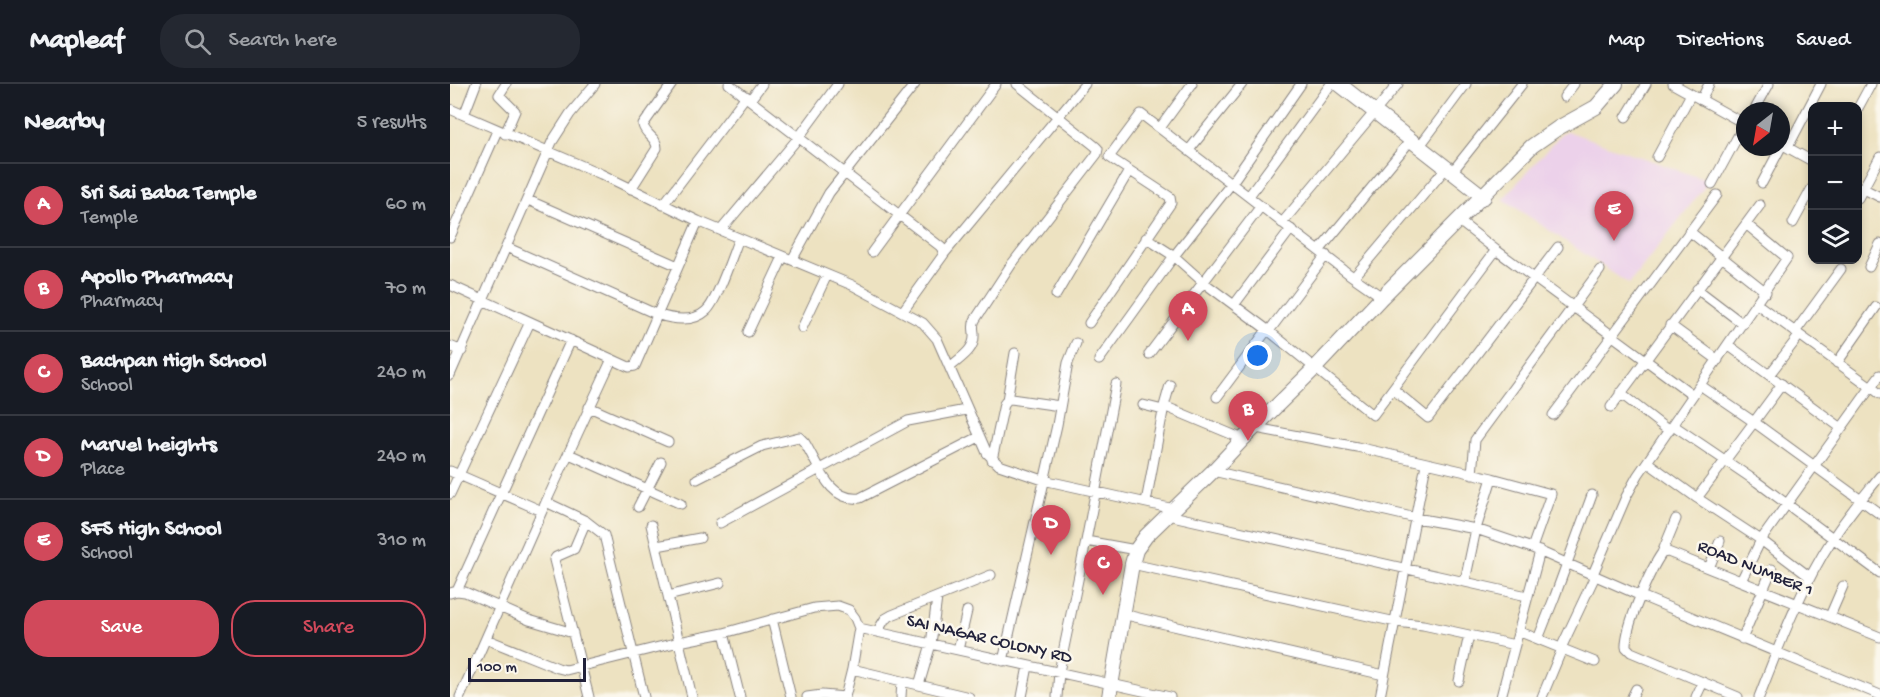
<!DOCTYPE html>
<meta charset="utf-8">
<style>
body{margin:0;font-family:"Gochi Hand",sans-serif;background:#242831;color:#f1f3f6}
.controls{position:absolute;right:18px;top:18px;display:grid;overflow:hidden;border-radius:12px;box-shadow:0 3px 9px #0003}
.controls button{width:54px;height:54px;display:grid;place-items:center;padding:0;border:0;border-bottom:2px solid #363941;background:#171b24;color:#f1f3f6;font:30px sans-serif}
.compass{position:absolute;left:1286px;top:18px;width:54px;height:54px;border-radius:50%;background:#171b24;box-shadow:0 3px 9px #0003;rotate:211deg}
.scale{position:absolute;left:18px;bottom:15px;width:118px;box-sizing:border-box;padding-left:6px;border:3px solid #22223b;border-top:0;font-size:16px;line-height:21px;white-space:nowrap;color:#22223b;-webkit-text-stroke:4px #fbf7ec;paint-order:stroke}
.you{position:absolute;left:808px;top:272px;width:21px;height:21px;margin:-15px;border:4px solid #fff;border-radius:50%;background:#1a73e8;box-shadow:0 0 0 9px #1a73e833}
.badge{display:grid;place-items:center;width:39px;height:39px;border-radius:50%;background:#d1495b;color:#fff;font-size:20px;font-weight:700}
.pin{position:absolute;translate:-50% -50px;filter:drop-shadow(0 2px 3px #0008)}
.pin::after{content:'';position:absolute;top:32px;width:21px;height:18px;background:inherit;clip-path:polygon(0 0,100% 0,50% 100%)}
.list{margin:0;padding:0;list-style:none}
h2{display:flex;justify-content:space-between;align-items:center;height:78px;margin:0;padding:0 24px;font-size:26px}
h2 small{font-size:20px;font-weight:400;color:#9ea1a6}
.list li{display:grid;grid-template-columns:39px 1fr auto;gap:18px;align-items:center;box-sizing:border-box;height:84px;padding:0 24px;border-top:2px solid #363941}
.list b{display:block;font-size:22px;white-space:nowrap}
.list p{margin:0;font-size:20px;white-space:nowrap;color:#9ea1a6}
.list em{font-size:20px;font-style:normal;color:#9ea1a6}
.actions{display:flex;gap:12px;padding:18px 24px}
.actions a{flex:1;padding:14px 0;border:2px solid #d1495b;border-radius:24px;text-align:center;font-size:21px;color:#d1495b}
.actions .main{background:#d1495b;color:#fff}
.icon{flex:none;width:33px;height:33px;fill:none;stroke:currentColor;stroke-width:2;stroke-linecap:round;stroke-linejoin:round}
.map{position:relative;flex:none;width:1430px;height:613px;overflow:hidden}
header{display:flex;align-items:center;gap:36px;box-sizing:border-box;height:84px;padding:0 30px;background:#171b24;border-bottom:2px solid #363941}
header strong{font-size:28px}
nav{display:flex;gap:33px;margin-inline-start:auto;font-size:21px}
.search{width:420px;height:54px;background:#242831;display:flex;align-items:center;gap:15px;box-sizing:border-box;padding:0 21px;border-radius:24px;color:#9ea1a6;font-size:22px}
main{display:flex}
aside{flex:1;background:#171b24}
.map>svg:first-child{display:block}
.built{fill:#ecd1ea}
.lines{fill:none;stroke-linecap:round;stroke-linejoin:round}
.street-casing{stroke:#88827e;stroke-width:11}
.secondary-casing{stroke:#88827e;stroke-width:16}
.street{stroke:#fff;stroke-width:9}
.secondary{stroke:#fff;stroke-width:14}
.labels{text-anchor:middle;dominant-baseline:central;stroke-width:5;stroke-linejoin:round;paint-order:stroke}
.street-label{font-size:18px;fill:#22223b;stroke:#fbf7ec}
</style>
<header>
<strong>Mapleaf</strong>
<div class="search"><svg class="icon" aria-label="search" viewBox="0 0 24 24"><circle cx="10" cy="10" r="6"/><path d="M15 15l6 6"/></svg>Search here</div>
<nav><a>Map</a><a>Directions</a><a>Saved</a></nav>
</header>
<main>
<aside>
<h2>Nearby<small>5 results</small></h2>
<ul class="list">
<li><span class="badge">A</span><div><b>Sri Sai Baba Temple</b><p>Temple</p></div><em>60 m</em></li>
<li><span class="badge">B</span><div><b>Apollo Pharmacy</b><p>Pharmacy</p></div><em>70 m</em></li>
<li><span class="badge">C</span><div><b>Bachpan High School</b><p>School</p></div><em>240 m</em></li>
<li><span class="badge">D</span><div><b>Marvel heights</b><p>Place</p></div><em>240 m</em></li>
<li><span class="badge">E</span><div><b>SFS High School</b><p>School</p></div><em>310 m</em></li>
</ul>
<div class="actions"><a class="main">Save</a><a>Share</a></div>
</aside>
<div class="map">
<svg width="1430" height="613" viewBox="0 0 1430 613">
<rect width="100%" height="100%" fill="#fbf7ec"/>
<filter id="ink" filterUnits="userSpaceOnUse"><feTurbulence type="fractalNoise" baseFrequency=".0167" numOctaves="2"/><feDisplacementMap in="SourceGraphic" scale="12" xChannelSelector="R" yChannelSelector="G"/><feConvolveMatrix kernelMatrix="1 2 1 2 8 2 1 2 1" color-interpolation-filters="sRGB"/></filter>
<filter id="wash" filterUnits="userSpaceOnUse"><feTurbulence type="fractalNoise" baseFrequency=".008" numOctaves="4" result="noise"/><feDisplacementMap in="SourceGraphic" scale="24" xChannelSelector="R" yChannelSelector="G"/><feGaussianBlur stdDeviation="1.35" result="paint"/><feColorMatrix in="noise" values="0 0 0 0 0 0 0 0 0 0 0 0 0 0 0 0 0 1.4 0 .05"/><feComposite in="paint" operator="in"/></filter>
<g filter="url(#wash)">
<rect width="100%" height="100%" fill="#ede2c1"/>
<path class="built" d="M1117,47l142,50 -80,103 -126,-85 58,-65z"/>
</g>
<g filter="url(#ink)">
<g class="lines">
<g class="street-casing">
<path id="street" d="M279,0l212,163 3,7 -41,57
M1223,0l72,40
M1114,13l10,-13
M300,16l12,-16
M1251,16l8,-16
M1408,24l13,-24
M0,25l151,65 97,47 154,64 71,38 14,16 50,114 12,12 44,15 131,29
M1304,27l15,-27
M14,31l12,-31
M1176,33l20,-33
M710,44l32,-44
M55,50l10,-23 -16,-16 7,-11
M1333,61l29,16
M969,63l47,-63
M1338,63l33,-63
M739,66l53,-66
M1207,73l34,-63
M1002,88l70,-88
M1312,99l19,-36
M1262,100l33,-61
M1410,103l20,10
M181,105l26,-41c0,-11 -12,-13 -14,-23l29,-41
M799,112l82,-112
M1408,114l22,-41
M78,116l150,66
M213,121l83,-109
M1009,137l37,29 197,145 94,-137 -41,-34
M832,139l116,-139
M1343,139l19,-35
M271,146l78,-93 39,-53
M1239,147l77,61
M0,153l47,-106
M696,154l28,18 29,26 66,49 104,84 123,-165
M56,163l150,67c15,5 37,9 50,-3 11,-9 27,-58 33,-73
M869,167l92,-111
M422,168l124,-168
M494,170l141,-170
M342,176l37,-67 86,-109
M1419,183l11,-23
M904,193l92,-109
M0,201l179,82 6,-1 63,-145
M1247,205l46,35
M606,211l73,-124
M784,221l57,-76
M639,239l82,-120 -1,-6 -61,-40 32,-43 208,160 33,23
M1220,241l48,35
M352,244l25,-53
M819,247l57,-76
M298,248l35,-75
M1345,248l46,-63
M1278,261l112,82
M0,262l12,5
M565,269l-8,47 4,-1 49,7
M699,270l112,-148
M649,276l75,-104 57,-72 70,-100
M1387,279l39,-56
M500,283c10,-9 25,-17 24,-32 0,-7 -2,-9 1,-15l36,-55 86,-111 1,-5 -3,-3 -78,-62
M0,291l102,-233 18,-28 25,-30
M1319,291l30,-39
M1430,291l-9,12 9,7
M1250,301l54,37 28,-38
M943,305l35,29 130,-171
M1170,309l49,38
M767,313l50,-67
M693,321l20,5
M714,322l6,-21
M139,323l79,35
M1161,323l149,-202
M1103,331l164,-220
M1223,341l84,57 123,91
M806,344l101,19 135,31 -16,51 -11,52
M119,370l112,50
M542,376l12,-56 3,-4
M1197,378l50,36
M0,387l92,40 4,-9 40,19 18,14 40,162
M763,387l203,47 60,11 56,19 109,48 239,99
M1022,390l3,-34 125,-170
M1042,394l59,16 -19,54
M247,395l65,-33 37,-9 6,6c14,23 24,59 55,55l119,-61
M0,410l80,-172
M96,418l66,-143
M696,418l18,-96 79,33
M188,423l23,-45
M718,431l359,81
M136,437l-12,28 -18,8 -2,3 35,137
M270,439l188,-102 58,-11
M201,441l28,117 45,-9 90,-25 24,-2 11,4 6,8 4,10 -7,41
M636,457l30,-157
M207,462l43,-8
M1212,469l14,-34
M682,480l264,58 27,3 92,20
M1259,484l11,-27
M1143,490l33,-77 12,-22 55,-80
M1360,493l-49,-37 -64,-42 57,-76 126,92
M1291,497l20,-41 110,-153 -114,-83
M7,507l114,-251
M0,509l7,-2 8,1 64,28 44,13
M218,512l52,-13
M672,530l262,61
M1380,532l13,-30
M322,535l19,78
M409,544l311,69
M1068,547l77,31
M427,548l8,-13 7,-4 99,-40
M274,549l16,64
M36,555l72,29 8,2 113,-28 13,55
M1088,555l17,-43 37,-101
M1292,555l30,-70
M1111,564l34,-72
M508,566l9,-39
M553,577l54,-236 11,-62 8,-20
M1009,597l10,-46
M469,601l12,-41 6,-46
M10,613l82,-186
M357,613l15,-2 23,2
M395,613l7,-28 117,28
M451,613l1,-16
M572,613l6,-31
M607,613l2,-25 27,-131 50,9
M930,613l46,-233
M1051,613l39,-146
M1092,613l20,-48
M1182,613l4,-8
M1246,613l7,-15
M1288,613l-107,-45 -5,-5c-1,-20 24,-77 36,-94l6,-1 212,85
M1309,613c21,-54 42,-110 74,-159 14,-22 31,-42 47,-62"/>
</g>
<g class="secondary-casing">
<path id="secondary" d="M889,0l145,113
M659,613l23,-133 4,-14 10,-14 67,-65 30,-32 71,-70 68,-72 150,-151 26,-18 38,-21 20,-23"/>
</g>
<use href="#street" class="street"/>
<use href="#secondary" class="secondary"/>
</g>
</g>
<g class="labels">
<g class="street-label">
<text transform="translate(1305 485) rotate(22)">ROAD NUMBER 1</text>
<text transform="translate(539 556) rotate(13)">SAI NAGAR COLONY RD</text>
</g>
</g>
</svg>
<div class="controls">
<button>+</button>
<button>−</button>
<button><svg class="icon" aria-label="layers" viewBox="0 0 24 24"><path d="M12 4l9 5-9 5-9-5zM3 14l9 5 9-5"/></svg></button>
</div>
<svg class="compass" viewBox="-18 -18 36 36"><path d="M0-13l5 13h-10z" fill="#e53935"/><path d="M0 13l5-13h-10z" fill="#9ea1a6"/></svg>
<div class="scale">100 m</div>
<div class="you"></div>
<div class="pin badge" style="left:738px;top:257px">A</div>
<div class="pin badge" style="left:798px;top:357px">B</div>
<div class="pin badge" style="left:653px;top:511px">C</div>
<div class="pin badge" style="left:601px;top:471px">D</div>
<div class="pin badge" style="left:1164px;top:157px">E</div>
</div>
</main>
